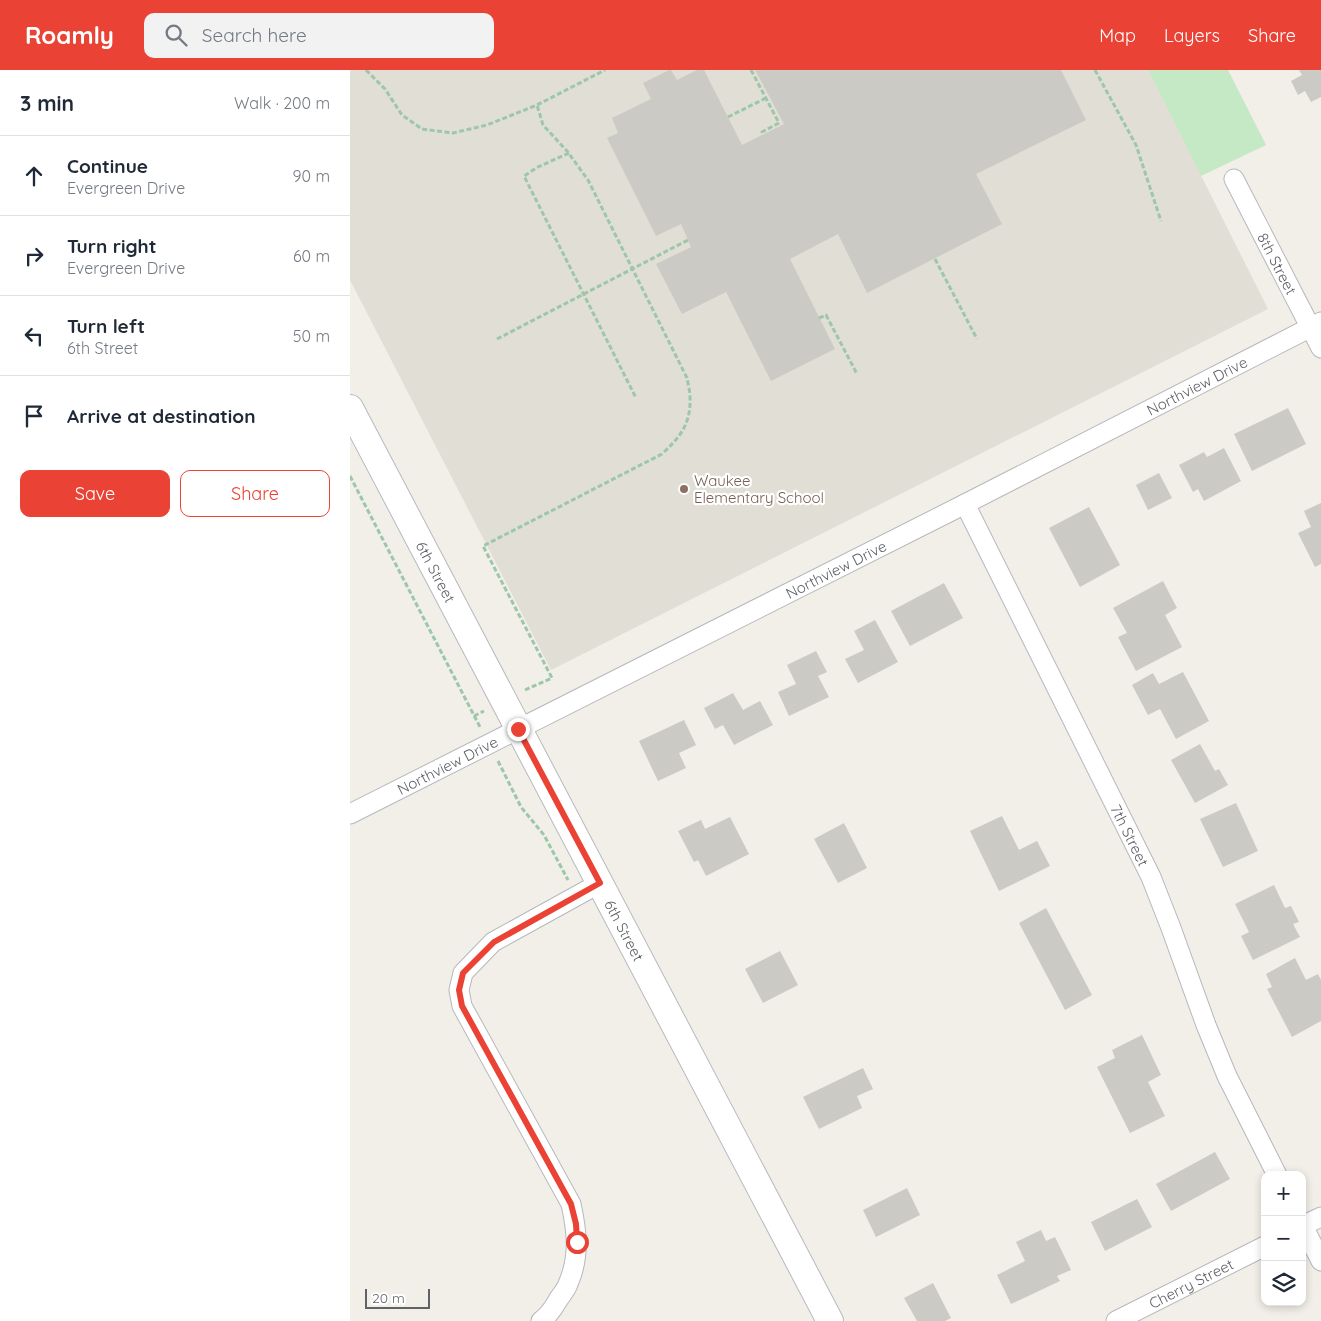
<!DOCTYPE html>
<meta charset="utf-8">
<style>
body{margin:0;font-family:Quicksand,sans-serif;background:#f2f2f3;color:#1f2937}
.controls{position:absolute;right:15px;bottom:15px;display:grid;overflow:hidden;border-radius:10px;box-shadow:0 2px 8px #0003}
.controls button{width:45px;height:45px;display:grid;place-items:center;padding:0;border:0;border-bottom:1px solid #e0e1e3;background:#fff;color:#1f2937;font:25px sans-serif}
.scale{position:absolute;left:15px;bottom:12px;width:65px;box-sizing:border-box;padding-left:5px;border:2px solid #5f6368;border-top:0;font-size:14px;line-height:18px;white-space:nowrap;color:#5f6368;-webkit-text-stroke:4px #fff;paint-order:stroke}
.stop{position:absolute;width:15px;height:15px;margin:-11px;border:4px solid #ea4335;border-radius:50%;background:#fff}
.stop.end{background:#ea4335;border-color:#fff;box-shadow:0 1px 5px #0008}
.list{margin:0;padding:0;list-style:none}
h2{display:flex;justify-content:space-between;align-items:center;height:65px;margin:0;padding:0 20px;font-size:21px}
h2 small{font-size:16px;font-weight:400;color:#747a83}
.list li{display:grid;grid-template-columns:32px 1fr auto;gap:15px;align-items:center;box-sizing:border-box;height:80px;padding:0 20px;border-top:1px solid #e0e1e3}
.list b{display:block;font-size:19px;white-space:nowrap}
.list p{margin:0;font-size:16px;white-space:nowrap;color:#747a83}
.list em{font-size:16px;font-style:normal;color:#747a83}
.actions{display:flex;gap:10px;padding:15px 20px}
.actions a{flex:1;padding:11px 0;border:1px solid #ea4335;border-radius:10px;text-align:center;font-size:18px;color:#ea4335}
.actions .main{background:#ea4335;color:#fff}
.icon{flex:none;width:28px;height:28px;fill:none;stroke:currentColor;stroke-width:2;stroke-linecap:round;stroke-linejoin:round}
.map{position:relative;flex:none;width:971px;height:1251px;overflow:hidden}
header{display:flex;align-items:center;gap:30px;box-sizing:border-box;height:70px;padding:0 25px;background:#ea4335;color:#fff}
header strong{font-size:24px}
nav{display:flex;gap:28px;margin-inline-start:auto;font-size:18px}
.search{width:350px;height:45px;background:#f2f2f3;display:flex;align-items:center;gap:12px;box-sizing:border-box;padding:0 18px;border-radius:10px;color:#747a83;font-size:19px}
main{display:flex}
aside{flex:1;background:#fff}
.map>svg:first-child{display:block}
.education{fill:#e1ded6}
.green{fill:#c5e8c5}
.building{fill:#cccac5}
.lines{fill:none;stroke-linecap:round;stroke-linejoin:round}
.street-casing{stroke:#b5b8bc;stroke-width:21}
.secondary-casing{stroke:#b6babf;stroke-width:28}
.path{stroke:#9cc7a9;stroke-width:3;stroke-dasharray:5 2.5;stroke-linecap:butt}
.street{stroke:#fff;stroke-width:19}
.secondary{stroke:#fff;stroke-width:26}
.route{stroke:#ea4335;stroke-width:6}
.education-dot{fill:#8d6e63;stroke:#fff;stroke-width:2}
.labels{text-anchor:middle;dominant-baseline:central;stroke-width:4.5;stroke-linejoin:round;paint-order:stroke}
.street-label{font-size:15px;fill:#5f6368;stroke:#fff}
.education-label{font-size:15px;fill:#785e54;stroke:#fff;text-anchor:start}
</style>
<header>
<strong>Roamly</strong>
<div class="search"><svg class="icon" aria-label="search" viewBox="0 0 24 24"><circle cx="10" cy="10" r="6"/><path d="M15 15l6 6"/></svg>Search here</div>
<nav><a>Map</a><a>Layers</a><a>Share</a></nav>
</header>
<main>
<aside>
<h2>3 min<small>Walk · 200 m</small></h2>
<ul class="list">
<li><svg class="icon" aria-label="ahead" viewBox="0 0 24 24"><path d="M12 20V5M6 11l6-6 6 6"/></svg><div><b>Continue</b><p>Evergreen Drive</p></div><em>90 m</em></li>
<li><svg class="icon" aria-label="right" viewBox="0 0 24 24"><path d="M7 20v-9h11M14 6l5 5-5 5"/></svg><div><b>Turn right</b><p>Evergreen Drive</p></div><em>60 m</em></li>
<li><svg class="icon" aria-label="left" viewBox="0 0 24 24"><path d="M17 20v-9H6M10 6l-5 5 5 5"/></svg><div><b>Turn left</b><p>6th Street</p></div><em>50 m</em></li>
<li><svg class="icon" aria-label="arrive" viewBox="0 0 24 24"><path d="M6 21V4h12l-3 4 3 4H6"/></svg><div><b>Arrive at destination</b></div></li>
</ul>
<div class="actions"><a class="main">Save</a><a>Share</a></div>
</aside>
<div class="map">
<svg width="971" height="1251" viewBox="0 0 971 1251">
<rect width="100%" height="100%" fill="#f1efe8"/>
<path class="education" d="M0,0h798l120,239 -717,361 -201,-390z"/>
<path class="green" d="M798,0h80l38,75 -65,31z"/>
<path class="building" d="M319,0h2l6,10 20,-10h7l38,75 42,-21 -29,-54h306l25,50 -110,54 26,50 -135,69 -29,-59 -48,25 45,90 -64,32 -45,-89 -44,22 -26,-50 35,-17 -10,-23 -25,12 -49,-98 11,-5 -6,-15 39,-19 -8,-16z
M949,0h22v27l-10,5 -6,-11 -7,4 -7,-14 11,-6z
M938,338l18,36 -54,27 -18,-37z
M874,378l17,33 -37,20 -6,-12 -5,3 -14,-27 25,-13 3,5z
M809,403l13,25 -24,12 -12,-25z
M971,433v61l-6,3 -17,-34 13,-6 -7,-16z
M739,437l31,58 -40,22 -31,-59z
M813,511l14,27 -12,7 17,32 -46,24 -18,-34 9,-4 -14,-25z
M594,513l19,35 -53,28 -19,-35z
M525,550l23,42 -40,21 -13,-24 19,-9 -10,-19z
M466,581l11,21 -9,4 11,21 -40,19 -11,-24 18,-8 -9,-19z
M833,602l26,49 -33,18 -16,-30 -12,6 -16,-30 21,-12 6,11z
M383,623l10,17 17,-9 13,24 -39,20 -11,-20 -8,4 -11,-21z
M334,650l12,25 -17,8 7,15 -28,13 -19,-40z
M850,674l15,27 4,-2 9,16 -33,18 -24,-43z
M886,733l22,48 -35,16 -23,-48z
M652,746l17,34 18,-9 13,25 -51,25 -29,-60z
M380,747l19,37 -43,22 -8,-16 -4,2 -16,-31 23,-11 4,9z
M494,753l23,45 -29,15 -24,-44z
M924,815l11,23 6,-2 8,16 -6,2 7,13 -47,23 -12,-24 8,-4 -14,-28z
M696,838l46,87 -27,15 -46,-87z
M430,881l18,34 -35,18 -18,-34z
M945,888l11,22 12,-6 3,6v41l-29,16 -25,-48 5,-2 -6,-13z
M792,965l19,40 -13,7 17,34 -35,17 -33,-66 18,-9 -3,-8z
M513,998l10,21 -16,7 5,12 -43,21 -16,-32z
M865,1082l15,27 -59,32 -15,-27z
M557,1118l13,27 -44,22 -13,-27z
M787,1129l15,28 -47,24 -14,-29z
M691,1160l5,11 9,-4 16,33 -14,6 3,5 -49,23 -14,-29 28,-14 -9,-19z
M583,1213l18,35 -6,3h-28l-13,-23z"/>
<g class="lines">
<g class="street-casing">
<g id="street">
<path id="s1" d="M884,109l87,169"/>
<path id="s2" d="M615,434l186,373 20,51 35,97 21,51 50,99"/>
<path id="s3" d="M0,744l615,-310 356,-182"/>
<path d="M952,1154l19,37"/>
<path d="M952,1156l19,-9"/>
<path d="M191,1251c8,-6 12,-12 17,-21 3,-5 8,-10 10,-16 12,-27 9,-53 3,-80l-109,-198 -3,-16 4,-17 30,-31 107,-59"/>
<path id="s4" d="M766,1251l149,-75"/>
</g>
</g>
<g class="secondary-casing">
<g id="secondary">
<path id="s5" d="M0,338l480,913"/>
</g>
</g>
<path class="path" d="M16,0l19,19 17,26 20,14 31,4 34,-8 50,-20 68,-35
M401,0l28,53 -17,9 1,3
M745,0l41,75 25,76
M378,47l38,-19
M219,83l-31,14 -14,9 112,222
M585,189l42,80
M469,248l7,-3 31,59
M147,269l191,-99
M0,406l130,251
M175,620l27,-12 -69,-132 179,-92c18,-17 29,-30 28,-56 0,-7 -2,-14 -3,-20l-99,-198 -21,-29 -24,-26 -6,-20
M124,646l10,-5
M148,691l23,46 23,28 24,45"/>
<use href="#street" class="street"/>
<use href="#secondary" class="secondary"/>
</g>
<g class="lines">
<path class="route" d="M168,659l82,154 -106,59 -31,31 -4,17 3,16 109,198 5,20 1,18"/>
</g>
<circle class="education-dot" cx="334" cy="419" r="5"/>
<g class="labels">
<g class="street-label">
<text stroke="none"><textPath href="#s1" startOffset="95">8th Street</textPath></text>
<text stroke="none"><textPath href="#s3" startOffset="949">Northview Drive</textPath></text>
<text stroke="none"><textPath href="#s3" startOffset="544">Northview Drive</textPath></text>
<text stroke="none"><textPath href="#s5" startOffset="185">6th Street</textPath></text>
<text stroke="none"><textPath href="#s3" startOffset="109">Northview Drive</textPath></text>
<text stroke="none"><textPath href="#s2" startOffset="370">7th Street</textPath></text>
<text stroke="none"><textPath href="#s5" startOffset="590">6th Street</textPath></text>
<text stroke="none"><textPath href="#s4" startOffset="84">Cherry Street</textPath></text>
</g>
<g class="education-label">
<text x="344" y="410">Waukee<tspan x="344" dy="17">Elementary School</tspan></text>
</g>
</g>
</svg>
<div class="controls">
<button>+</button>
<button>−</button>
<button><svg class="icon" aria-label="layers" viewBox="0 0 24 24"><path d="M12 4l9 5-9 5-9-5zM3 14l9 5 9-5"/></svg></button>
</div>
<div class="scale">20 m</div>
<div class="stop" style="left:227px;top:1172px"></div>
<div class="stop end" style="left:168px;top:659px"></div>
</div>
</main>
